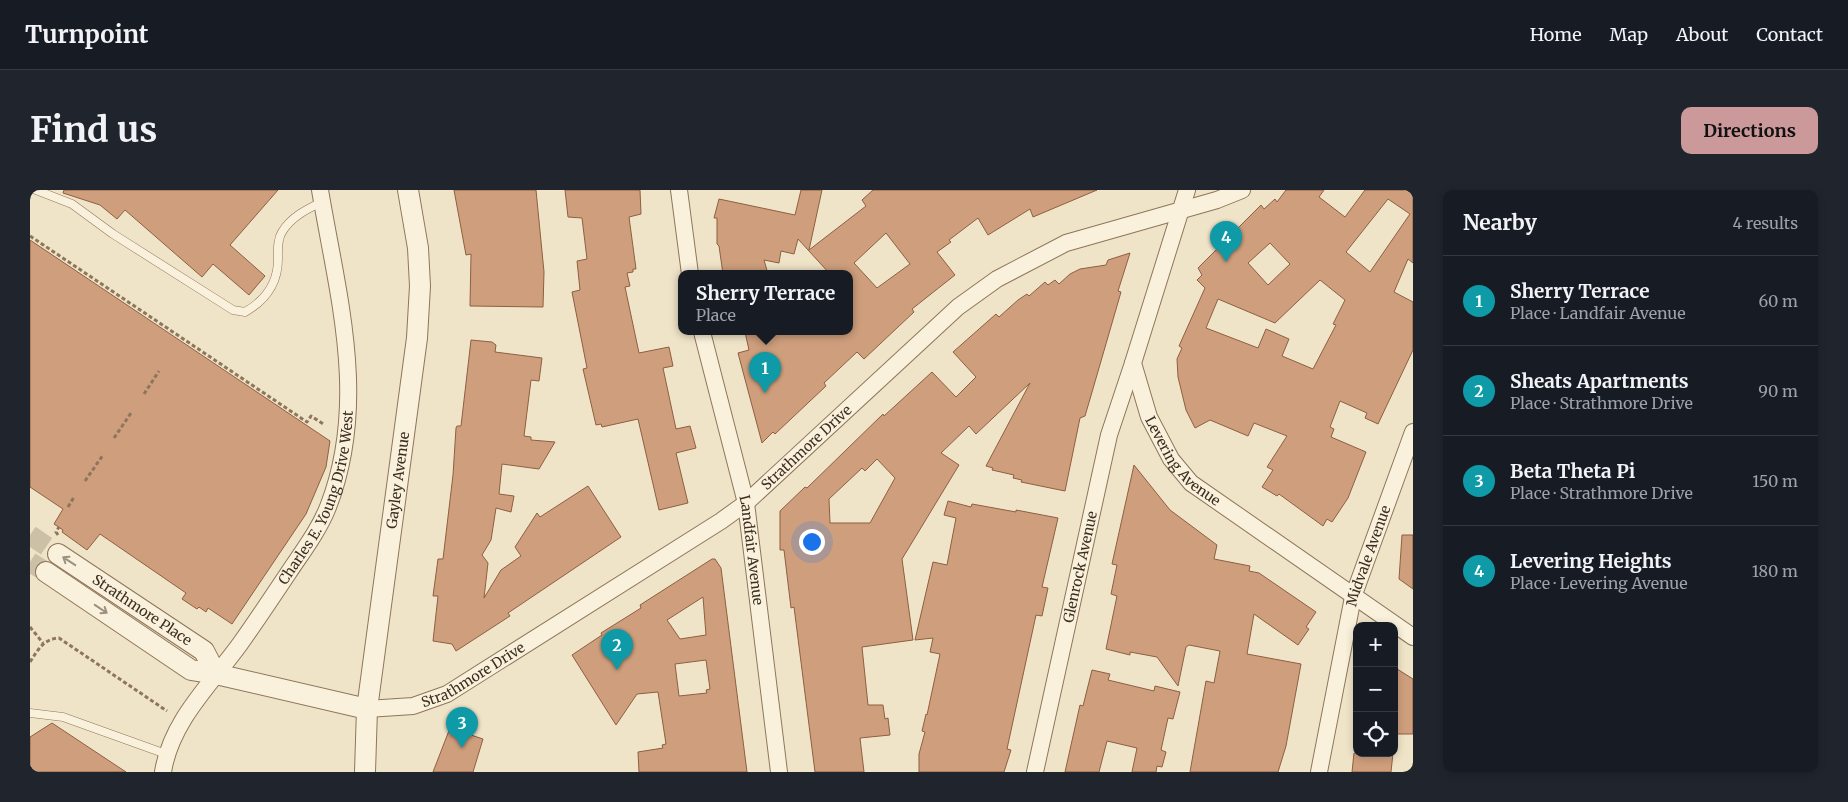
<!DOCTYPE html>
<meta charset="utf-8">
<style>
body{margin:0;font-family:Merriweather,serif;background:#20242c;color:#f1f3f6}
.controls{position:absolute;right:15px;bottom:15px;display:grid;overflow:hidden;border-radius:10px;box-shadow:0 2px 8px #0003}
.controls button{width:45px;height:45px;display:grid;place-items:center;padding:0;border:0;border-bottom:1px solid #363941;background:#171b24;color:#f1f3f6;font:25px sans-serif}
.you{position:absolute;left:781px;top:351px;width:18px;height:18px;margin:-12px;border:4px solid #fff;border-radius:50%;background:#1a73e8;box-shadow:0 0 0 8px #1a73e833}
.badge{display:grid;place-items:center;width:32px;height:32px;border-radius:50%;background:#cc999b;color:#fff;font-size:16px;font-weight:700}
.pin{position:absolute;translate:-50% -41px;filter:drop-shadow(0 1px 2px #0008)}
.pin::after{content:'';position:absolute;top:26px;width:18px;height:15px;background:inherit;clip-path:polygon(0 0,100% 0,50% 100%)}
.popup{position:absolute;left:648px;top:80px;width:175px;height:65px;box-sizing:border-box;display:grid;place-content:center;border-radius:10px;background:#171b24;filter:drop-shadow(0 1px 4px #0005);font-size:16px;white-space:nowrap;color:#9ea1a6}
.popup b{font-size:19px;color:#f1f3f6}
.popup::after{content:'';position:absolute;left:50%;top:100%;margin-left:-10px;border:10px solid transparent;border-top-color:#171b24}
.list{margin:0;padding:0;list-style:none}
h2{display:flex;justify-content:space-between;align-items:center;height:65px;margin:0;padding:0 20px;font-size:21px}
h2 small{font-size:16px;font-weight:400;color:#9ea1a6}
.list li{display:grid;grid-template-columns:32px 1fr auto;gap:15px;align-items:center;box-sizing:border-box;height:90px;padding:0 20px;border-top:1px solid #363941}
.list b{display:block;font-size:19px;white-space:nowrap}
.list p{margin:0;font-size:16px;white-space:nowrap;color:#9ea1a6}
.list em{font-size:16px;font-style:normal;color:#9ea1a6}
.icon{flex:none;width:28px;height:28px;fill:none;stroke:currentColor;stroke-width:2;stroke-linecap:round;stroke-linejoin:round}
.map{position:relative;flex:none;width:1383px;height:582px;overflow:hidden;border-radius:10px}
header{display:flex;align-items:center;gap:30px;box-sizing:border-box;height:70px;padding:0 25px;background:#171b24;border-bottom:1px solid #363941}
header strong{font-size:24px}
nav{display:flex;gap:28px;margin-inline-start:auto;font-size:18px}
.intro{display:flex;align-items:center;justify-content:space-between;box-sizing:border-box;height:120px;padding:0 30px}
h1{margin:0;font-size:35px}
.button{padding:12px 22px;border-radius:10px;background:#cc999b;color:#111;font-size:18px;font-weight:700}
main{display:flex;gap:30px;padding:0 30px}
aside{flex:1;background:#171b24;border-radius:10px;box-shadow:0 2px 8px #0003}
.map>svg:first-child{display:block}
.building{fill:#cf9f7d;stroke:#8d5f41;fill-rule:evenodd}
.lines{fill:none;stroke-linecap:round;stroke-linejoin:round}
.tertiary-tunnel{stroke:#ccc0a6;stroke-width:20;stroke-dasharray:20 10;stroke-linecap:butt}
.service-casing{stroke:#8d765c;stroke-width:9}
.minor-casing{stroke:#8d765c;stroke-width:18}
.tertiary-casing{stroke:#8d765c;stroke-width:22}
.path{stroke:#8d765c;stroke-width:3;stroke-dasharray:4 2.5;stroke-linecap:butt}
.service{stroke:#faf1dc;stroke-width:8}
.minor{stroke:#faf1dc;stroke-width:16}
.tertiary{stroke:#faf1dc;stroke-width:20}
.oneway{stroke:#9c907e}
.labels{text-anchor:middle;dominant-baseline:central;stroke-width:4;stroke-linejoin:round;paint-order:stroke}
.street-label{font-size:14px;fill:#3d2e20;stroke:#f7eed8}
</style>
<header>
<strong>Turnpoint</strong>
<nav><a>Home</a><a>Map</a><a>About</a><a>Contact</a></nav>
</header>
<div class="intro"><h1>Find us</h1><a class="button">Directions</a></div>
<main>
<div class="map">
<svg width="1383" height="582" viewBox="0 0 1383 582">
<rect width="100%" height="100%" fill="#f0e4c8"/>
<path class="building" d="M34,0h214l-48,55 35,31 -16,19 -36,-31 -11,13 -77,-67 -8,9 -17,-14 -37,-12z
M424,0h82l8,82 -1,35 -73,-1 1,-52 -5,1z
M535,0h75l1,24 -12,3 7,52h-3v3l-6,1 3,13 -5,1 14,66 30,-6 4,19 -10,2 13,61 14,-3 6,22 -20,5 12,50 -29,7 -21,-91 -36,8 -1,-3 -5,1 -13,-56 4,-1 -15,-76 8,-2 -3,-29 10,-2 -5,-41 -14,-1z
M771,0h21l-13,60 57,-44 -4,-6 11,-10h224l-64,27 -3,-8 -42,26 -10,-17 -29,22 2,2 -14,10 18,23 -43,34 2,3 -50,47 -7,-7 -33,31 2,3 -51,48 -2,-2 -11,11 -24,-90 11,-3 -4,-18h104v-58h-19l-32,-35 -4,15 -13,-3 -2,12 -15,-3 4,14h-45l-4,-28 -2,-2v-26h-3l5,-19 76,16zM856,43l24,31 -33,24 -23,-25z
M1256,0h38l-5,7 26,20 20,-27h48v73l-5,-4 -14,33 19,10v48l-35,74 -13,-6 2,-5 -27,-12 -10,26 4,2 -3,8 35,15 -18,46 -16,24 -5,-3 -4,7 -44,-32 -2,2 -15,-9 11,-17 -6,-3 20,-31 -33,-13 -6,13 -38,-16 -15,8 -9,-18 -8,-33 -1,-18 5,-11 -3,-2 26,-58 -8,-8 5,-5 -4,-7 63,-63 3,4 11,-10 2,3zM1358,9l22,15 -40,58 -24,-20zM1240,53l20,21 -22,21 -20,-22zM1290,90l25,20 -12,24 3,1 -23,44 -31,-13 7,-17 -23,-10 -8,19 -52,-20 12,-29 57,24z
M0,50l300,201 -4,26 -20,47 -74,110 -24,-16 -2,4 -7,-5 -2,2 -15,-10 4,-6 -86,-59 -13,16 -25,-18 1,-2 -9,-6 9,-15 -33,-22z
M1100,63l-12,38 3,1 -31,107 -5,17 -5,2 -15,73 -44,-9 1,-2 -9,-2 1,-3 -22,-5 1,-2 -7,-2 44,-83 -54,51 -7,-8 -28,27 18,12 -57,94 11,81 -51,7 6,58h15l2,14 3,-1 2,17 -30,3 4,34h-49l-21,-165 -3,1 -7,-58h-4v-39l25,-24 2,1 76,-74 1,2 48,-44 24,25 20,-20 -23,-25 43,-38 3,3 19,-17 9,-6 2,2 16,-14 3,3 7,-5 4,4 11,-10 10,-5 26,-4 2,-5zM847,269l18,19 -25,45h-40l-1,-24 33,-31 3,3z
M441,150l21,2 4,3 -1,7 47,6 -3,23 -8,-1 -7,56 7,1v3l24,2 -16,27 -37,-5 -3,30 15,2 -3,16 -15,-4 -5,32 -9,15 6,8 -4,35 17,-28 20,-14 -6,-9 22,-34 3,4 48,-31 33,51 -113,76 2,3 -54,35 -4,-7 -19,-3 5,-45h-5l5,-37h5l10,-84 3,-47 1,-2h4z
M1104,275l36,45 47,35 -3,14 36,7 -1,5 10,2 57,39 -10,15 3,2 -11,16 -44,-31 -7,40 54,10 -15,82 -8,26h-88l16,-91 8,2 6,-32 -31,-6 -3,2 -8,39 -21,-29 -27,-5v3l-24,-6 11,-53 -6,-2 6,-29 -5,-1z
M918,311l23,6 1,-3 44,8v-2l42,8 -16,69 6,1 -6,28 -6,-1 -29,134 4,1 -7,22h-85v-18l6,-22 -3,-1 4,-17 1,1 13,-61 -10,-2 3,-14 -18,2 18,-78 14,3 9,-47 -12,-3z
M1372,345h11v54l-14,-10z
M682,369h3l6,9 26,204h-108l-1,-20 25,-4 -1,-3 4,-1 -8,-52 -21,2 -21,31 -44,-70 30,-20 -1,-2 40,-25 -1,-3zM673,407l3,38 -26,4 -13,-19zM676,470l4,29 -4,1 1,3 -28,3 -4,-32z
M1364,477l19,12v55h-19z
M1062,480l18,4 -2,6 46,11 1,-5 25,6 -7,27 -5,-1 -7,32 5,2 -4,15 -5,-1 -1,6h-24l5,-24 -30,-7 -8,31h-34l15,-67 3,1z
M22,533l74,49h-96v-35z
M420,538l33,11 -10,33h-40z
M1324,563h39l-2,19h-39z"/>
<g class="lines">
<path class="tertiary-tunnel" d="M0,345l28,19
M0,372l16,10"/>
<g class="service-casing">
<path id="service" d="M6,0l36,14 41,30 120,76 12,2c21,-12 33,-29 33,-53 0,-9 -1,-19 4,-27 9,-15 25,-23 40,-30
M0,523l33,4 103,37"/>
</g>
<g class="minor-casing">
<g id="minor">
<path d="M649,0l11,84"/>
<path id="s1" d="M1157,0l-54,173 16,54 22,42 20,24 222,154"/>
<path id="s2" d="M672,142l44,171 33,269"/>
<path id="s3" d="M337,519l46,-3 34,-12 274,-173 25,-18 212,-196 39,-28 69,-36 151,-43 25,-10"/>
<path id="s4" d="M133,582c8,-51 48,-88 77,-128 17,-24 33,-48 49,-72 14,-21 30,-42 39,-65 41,-105 10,-210 -8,-317"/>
<path id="s5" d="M1005,582l74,-337 24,-72"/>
<path id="s6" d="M1289,582l34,-175 60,-165"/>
</g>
</g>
<g class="tertiary-casing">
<g id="tertiary">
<path id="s7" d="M28,364l146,97 12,23"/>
<path d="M16,382l145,98 25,4 151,35"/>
<path id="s8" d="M335,582l2,-63 50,-371 3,-52 -2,-38 -10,-58"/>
</g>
</g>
<path class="path" d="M0,46l277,186 4,-6 14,9
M114,204l15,-23
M84,248l17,-25
M55,291l18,-26
M38,317l6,-10
M28,345l-2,-3 3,-5
M0,437l13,16
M0,472c8,-12 13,-23 29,-24l108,73"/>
<use href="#service" class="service"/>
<use href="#minor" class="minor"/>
<use href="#tertiary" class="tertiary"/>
</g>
<defs><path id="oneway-shaft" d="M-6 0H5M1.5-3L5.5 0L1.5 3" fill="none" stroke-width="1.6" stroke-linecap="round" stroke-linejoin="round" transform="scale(1.25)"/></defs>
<g class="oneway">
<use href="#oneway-shaft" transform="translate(39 371) rotate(-147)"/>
<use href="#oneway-shaft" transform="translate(71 419) rotate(34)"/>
</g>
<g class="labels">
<g class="street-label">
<text stroke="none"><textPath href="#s3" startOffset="519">Strathmore Drive</textPath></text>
<text stroke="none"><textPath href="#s1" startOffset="294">Levering Avenue</textPath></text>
<text stroke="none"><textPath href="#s8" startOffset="294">Gayley Avenue</textPath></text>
<text stroke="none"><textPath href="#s4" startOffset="319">Charles E. Young Drive West</textPath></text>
<text stroke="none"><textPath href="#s2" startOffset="224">Landfair Avenue</textPath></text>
<text stroke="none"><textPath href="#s6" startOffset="222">Midvale Avenue</textPath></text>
<text stroke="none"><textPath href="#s5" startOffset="210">Glenrock Avenue</textPath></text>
<text stroke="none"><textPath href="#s7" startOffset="101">Strathmore Place</textPath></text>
<text stroke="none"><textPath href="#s3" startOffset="114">Strathmore Drive</textPath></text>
</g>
</g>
</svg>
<div class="controls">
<button>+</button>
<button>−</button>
<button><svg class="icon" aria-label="locate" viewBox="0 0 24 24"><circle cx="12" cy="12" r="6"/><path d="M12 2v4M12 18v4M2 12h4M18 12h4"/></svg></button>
</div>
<div class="you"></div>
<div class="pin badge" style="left:735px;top:203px;background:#0f9aa8">1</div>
<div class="popup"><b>Sherry Terrace</b>Place</div>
<div class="pin badge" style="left:587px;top:480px;background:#0f9aa8">2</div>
<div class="pin badge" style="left:432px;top:558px;background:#0f9aa8">3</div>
<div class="pin badge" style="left:1196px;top:72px;background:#0f9aa8">4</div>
</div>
<aside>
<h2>Nearby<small>4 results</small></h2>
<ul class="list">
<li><span class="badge" style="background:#0f9aa8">1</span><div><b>Sherry Terrace</b><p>Place · Landfair Avenue</p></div><em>60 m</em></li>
<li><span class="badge" style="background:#0f9aa8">2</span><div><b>Sheats Apartments</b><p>Place · Strathmore Drive</p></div><em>90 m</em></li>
<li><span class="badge" style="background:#0f9aa8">3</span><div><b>Beta Theta Pi</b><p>Place · Strathmore Drive</p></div><em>150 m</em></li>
<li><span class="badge" style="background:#0f9aa8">4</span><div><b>Levering Heights</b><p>Place · Levering Avenue</p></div><em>180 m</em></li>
</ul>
</aside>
</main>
